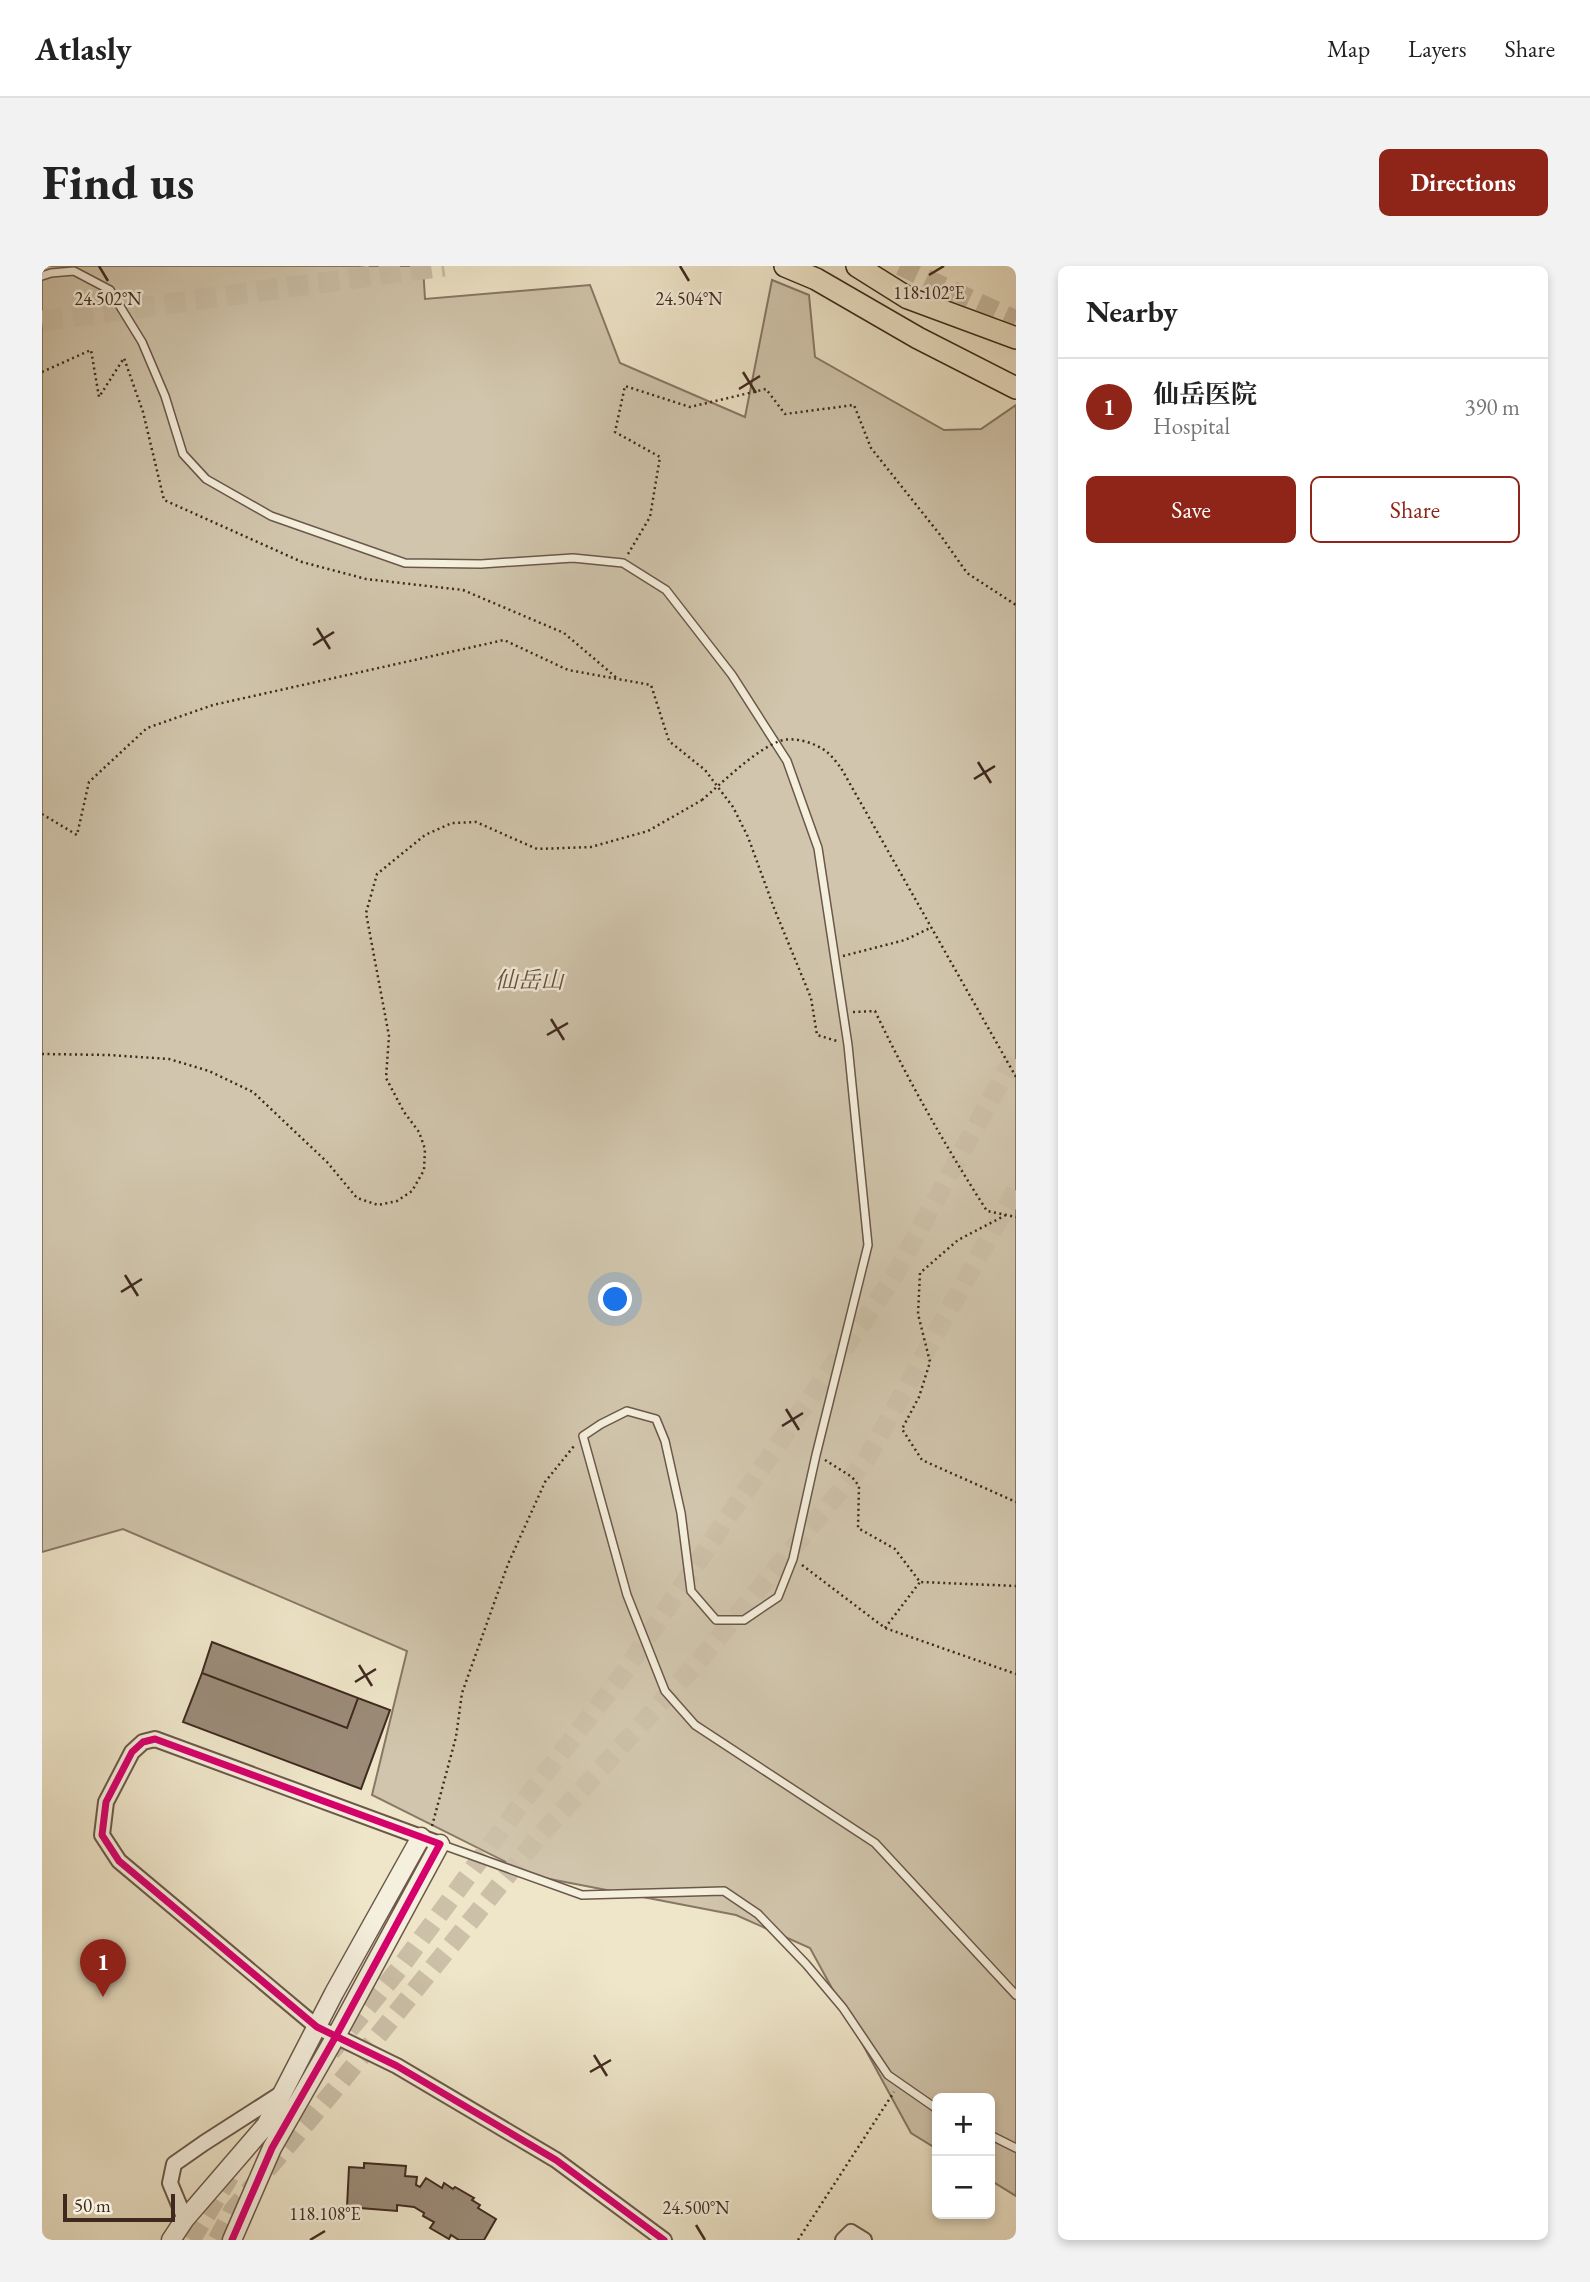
<!DOCTYPE html>
<meta charset="utf-8">
<style>
body{margin:0;font-family:"EB Garamond","Noto Serif SC",serif;background:#f2f2f2;color:#222}
.controls{position:absolute;right:21px;bottom:21px;display:grid;overflow:hidden;border-radius:10px;box-shadow:0 4px 10px #0003}
.controls button{width:63px;height:63px;display:grid;place-items:center;padding:0;border:0;border-bottom:2px solid #e0e0e0;background:#fff;color:#222;font:35px sans-serif}
.scale{position:absolute;left:21px;bottom:18px;width:112px;box-sizing:border-box;padding-left:7px;border:4px solid #3f291f;border-top:0;font-size:19px;line-height:24px;white-space:nowrap;color:#3f291f;-webkit-text-stroke:5px #f5efdd;paint-order:stroke}
.you{position:absolute;left:574px;top:1034px;width:24px;height:24px;margin:-18px;border:5px solid #fff;border-radius:50%;background:#1a73e8;box-shadow:0 0 0 10px #1a73e833}
.badge{display:grid;place-items:center;width:46px;height:46px;border-radius:50%;background:#8f2418;color:#fff;font-size:23px;font-weight:700}
.pin{position:absolute;translate:-50% -58px;filter:drop-shadow(0 2px 4px #0008)}
.pin::after{content:'';position:absolute;top:37px;width:24px;height:21px;background:inherit;clip-path:polygon(0 0,100% 0,50% 100%)}
.list{margin:0;padding:0;list-style:none}
h2{display:flex;justify-content:space-between;align-items:center;height:91px;margin:0;padding:0 28px;font-size:30px}
h2 small{font-size:23px;font-weight:400;color:#767676}
.list li{display:grid;grid-template-columns:46px 1fr auto;gap:21px;align-items:center;box-sizing:border-box;height:98px;padding:0 28px;border-top:2px solid #e0e0e0}
.list b{display:block;font-size:26px;white-space:nowrap}
.list p{margin:0;font-size:23px;white-space:nowrap;color:#767676}
.list em{font-size:23px;font-style:normal;color:#767676}
.actions{display:flex;gap:14px;padding:21px 28px}
.actions a{flex:1;padding:16px 0;border:2px solid #8f2418;border-radius:10px;text-align:center;font-size:24px;color:#8f2418}
.actions .main{background:#8f2418;color:#fff}
.map{position:relative;flex:none;width:974px;height:1974px;overflow:hidden;border-radius:10px}
header{display:flex;align-items:center;gap:42px;box-sizing:border-box;height:98px;padding:0 35px;background:#fff;border-bottom:2px solid #e0e0e0}
header strong{font-size:33px}
nav{display:flex;gap:38px;margin-inline-start:auto;font-size:24px}
.intro{display:flex;align-items:center;justify-content:space-between;box-sizing:border-box;height:168px;padding:0 42px}
h1{margin:0;font-size:49px}
.button{padding:18px 32px;border-radius:10px;background:#8f2418;color:#fff;font-size:24px;font-weight:700}
main{display:flex;gap:42px;padding:0 42px}
aside{flex:1;background:#fff;border-radius:10px;box-shadow:0 4px 10px #0003}
.map>svg:first-child{display:block}
.green{fill:#d1c6ad;stroke:#887866;stroke-width:2}
.building{fill:#9b8b78;stroke:#3f291f;stroke-width:2}
.lines{fill:none;stroke-linecap:round;stroke-linejoin:round}
.secondary-tunnel{stroke:#ccc0a8;stroke-width:19;stroke-dasharray:19 10;stroke-linecap:butt}
.primary-tunnel{stroke:#ccc0a8;stroke-width:21;stroke-dasharray:21 10;stroke-linecap:butt}
.service-casing{stroke:#6b584a;stroke-width:10}
.minor-casing{stroke:#6b584a;stroke-width:18}
.tertiary-casing{stroke:#6b584a;stroke-width:21}
.primary-casing{stroke:#3f291f;stroke-width:24}
.path{stroke:#3f291f;stroke-width:2.5;stroke-dasharray:2 3.5;stroke-linecap:butt}
.service{stroke:#f5efdd;stroke-width:7}
.minor{stroke:#f5efdd;stroke-width:14}
.tertiary{stroke:#f5efdd;stroke-width:18}
.primary{stroke:#efe6ca;stroke-width:21}
.path-bridge{stroke:#3f291f;stroke-width:2.5;stroke-dasharray:2 3.5;stroke-linecap:butt}
.cycleway-casing{stroke:#f5efdd;stroke-width:11}
.cycleway{stroke:#d6006c;stroke-width:7}
.ticks{fill:none;stroke:#3f291f;stroke-width:2.5}
.labels{text-anchor:middle;dominant-baseline:central;stroke-width:5;stroke-linejoin:round;paint-order:stroke}
.park-label{font-size:23px;font-style:italic;fill:#645042;stroke:#f5efdd}
.ticks-label{font-size:18px;text-anchor:middle;fill:#3f291f;stroke:#f5efdd;stroke-width:5;stroke-linejoin:round;paint-order:stroke}
</style>
<header>
<strong>Atlasly</strong>
<nav><a>Map</a><a>Layers</a><a>Share</a></nav>
</header>
<div class="intro"><h1>Find us</h1><a class="button">Directions</a></div>
<main>
<div class="map">
<svg width="974" height="1974" viewBox="0 0 974 1974">
<rect width="100%" height="100%" fill="#efe6ca"/>
<filter id="stains"><feTurbulence type="fractalNoise" baseFrequency=".00286" numOctaves="4"/><feColorMatrix values="0 0 0 0 .2 0 0 0 0 .09 0 0 0 0 .02 0 0 0 .5 -.17"/></filter>
<radialGradient id="worn" r=".72"><stop offset=".6" stop-color="#630" stop-opacity="0"/><stop offset="1" stop-color="#630" stop-opacity=".3"/></radialGradient>
<path class="green" d="M0,0h381l2,33 165,-14 30,78 125,54 27,-137 37,15 6,62 129,73 37,-1 35,-24v1791l-26,-16v-82h-53v51l-26,-16 -101,-185 -74,-33 -202,-39 -162,-81 35,-144 -284,-122 -81,23z"/>
<path class="building" d="M170,1376l146,56 -11,30 -145,-55z
M160,1407l145,55 11,-30 32,12 -29,79 -178,-67z
M322,1897l42,3 -1,10 12,1 -1,8 4,2 6,-9 16,10 2,-5 9,6 2,-2 19,11 -2,2 8,5 -2,3 18,11 -12,21h-25l-8,-5 -2,4 -19,-11 4,-6 -11,-6 1,-3 -10,-6 -17,-2v6l-50,-4 2,-40 15,1z"/>
<g class="lines">
<path class="secondary-tunnel" d="M858,0l116,54
M289,1786l68,-83 116,-157 111,-142 97,-146 170,-246 123,-225
M149,1974l39,-64
M175,1974l16,-30 102,-121 201,-249 168,-185 162,-195 150,-271"/>
<path class="primary-tunnel" d="M0,55l402,-55"/>
<g class="service-casing">
<path id="service" d="M0,10l9,-3 23,-2 36,19 32,52 23,54 18,58 23,25 65,37 134,47 76,1 92,-6 50,5 43,27 66,85 55,86 31,87 30,197 20,200 -52,210 -23,104 -15,38 -34,23h-28l-25,-29 -10,-78 -16,-72 -9,-22 -29,-8 -26,13 -18,12 44,159 38,96 30,34 180,118 141,152
M398,1578l142,51 142,-4 34,23 48,50 37,44 45,67 49,34
M948,1869l26,13"/>
</g>
<g class="minor-casing">
<path id="minor" d="M398,1578l-285,-105 -12,3 -11,10 -26,50 -4,33 17,26 198,166 80,39 159,94 108,80
M143,1953l-15,-36 4,-19 30,-21 78,-50
M801,1974l8,-8 13,8"/>
</g>
<g class="tertiary-casing">
<path id="tertiary" d="M129,1974l14,-21 81,-94 68,-132 87,-156
M190,1974l40,-92 64,-112 104,-192"/>
</g>
<g class="primary-casing">
<path id="primary" d="M743,0l31,13 102,59 98,50
M815,0l51,32 108,40"/>
</g>
<path class="path" d="M0,106l49,-22 8,47 25,-39 19,54 21,88 138,62 64,17 97,11 101,43 54,46
M586,288l22,-37 10,-60 -45,-25 10,-46 65,21 76,-18 19,25 69,-9 17,43 70,88 26,37 49,32
M0,548l35,21 12,-53 58,-54 66,-23 291,-65 64,30 83,15 18,56 36,29 28,37 15,30 26,71 37,90 6,37 20,6
M801,690l62,-16 25,-12
M811,746l22,-1c34,71 69,133 112,200l29,6
M0,788l67,1 60,4 40,12 44,21 74,70 30,36 21,7 19,-4 15,-10 12,-21 1,-21 -6,-17 -15,-20 -18,-34 3,-42 -23,-123 11,-39 48,-39 27,-12 24,-1 61,27 54,-2 57,-16 54,-31
M964,949l-48,25 -38,33 -2,41 12,48 -11,35 -17,32 20,31 94,42
M783,1194l27,17 7,9 -1,42 37,21 25,33 96,4
M760,1299l83,63 131,46
M843,1362l35,-46
M390,1560l24,-89 6,-44 46,-129 37,-82 29,-36
M756,1974l96,-148"/>
<use href="#service" class="service"/>
<use href="#minor" class="minor"/>
<use href="#tertiary" class="tertiary"/>
<use href="#primary" class="primary"/>
<path class="path-bridge" d="M660,534c21,-18 53,-50 78,-59 13,-5 36,2 47,11 5,4 10,11 14,16l175,309"/>
<g class="cycleway-casing">
<path id="cycleway" d="M190,1974l40,-92 64,-112 104,-192 -285,-105 -12,3 -11,10 -26,50 -4,33 17,26 198,166 80,39 159,94 108,80"/>
</g>
<use href="#cycleway" class="cycleway"/>
</g>
<path class="ticks" d="M57,0l9,15M638,0l9,15M887,9l15,-9M701,106l13,21M697,123l21,-13M275,362l13,21M271,379l21,-13M936,496l13,21M932,513l21,-13M509,753l13,21M505,769l21,-12M83,1009l13,21M79,1026l21,-13M744,1143l13,21M740,1160l21,-13M317,1399l13,21M313,1416l21,-13M552,1789l13,21M548,1806l21,-12M654,1959l9,15M268,1974l15,-9"/>
<g class="labels">
<g class="park-label">
<text x="487" y="714">仙岳山</text>
</g>
</g>
<g class="ticks-label">
<text x="887" y="33">118.102°E</text>
<text x="66" y="39">24.502°N</text>
<text x="647" y="39">24.504°N</text>
<text x="654" y="1948">24.500°N</text>
<text x="283" y="1954">118.108°E</text>
</g>
<rect width="100%" height="100%" filter="url(#stains)"/>
<rect width="100%" height="100%" fill="url(#worn)"/>
</svg>
<div class="controls">
<button>+</button>
<button>−</button>
</div>
<div class="scale">50 m</div>
<div class="you"></div>
<div class="pin badge" style="left:61px;top:1731px">1</div>
</div>
<aside>
<h2>Nearby<small></small></h2>
<ul class="list">
<li><span class="badge">1</span><div><b>仙岳医院</b><p>Hospital</p></div><em>390 m</em></li>
</ul>
<div class="actions"><a class="main">Save</a><a>Share</a></div>
</aside>
</main>
